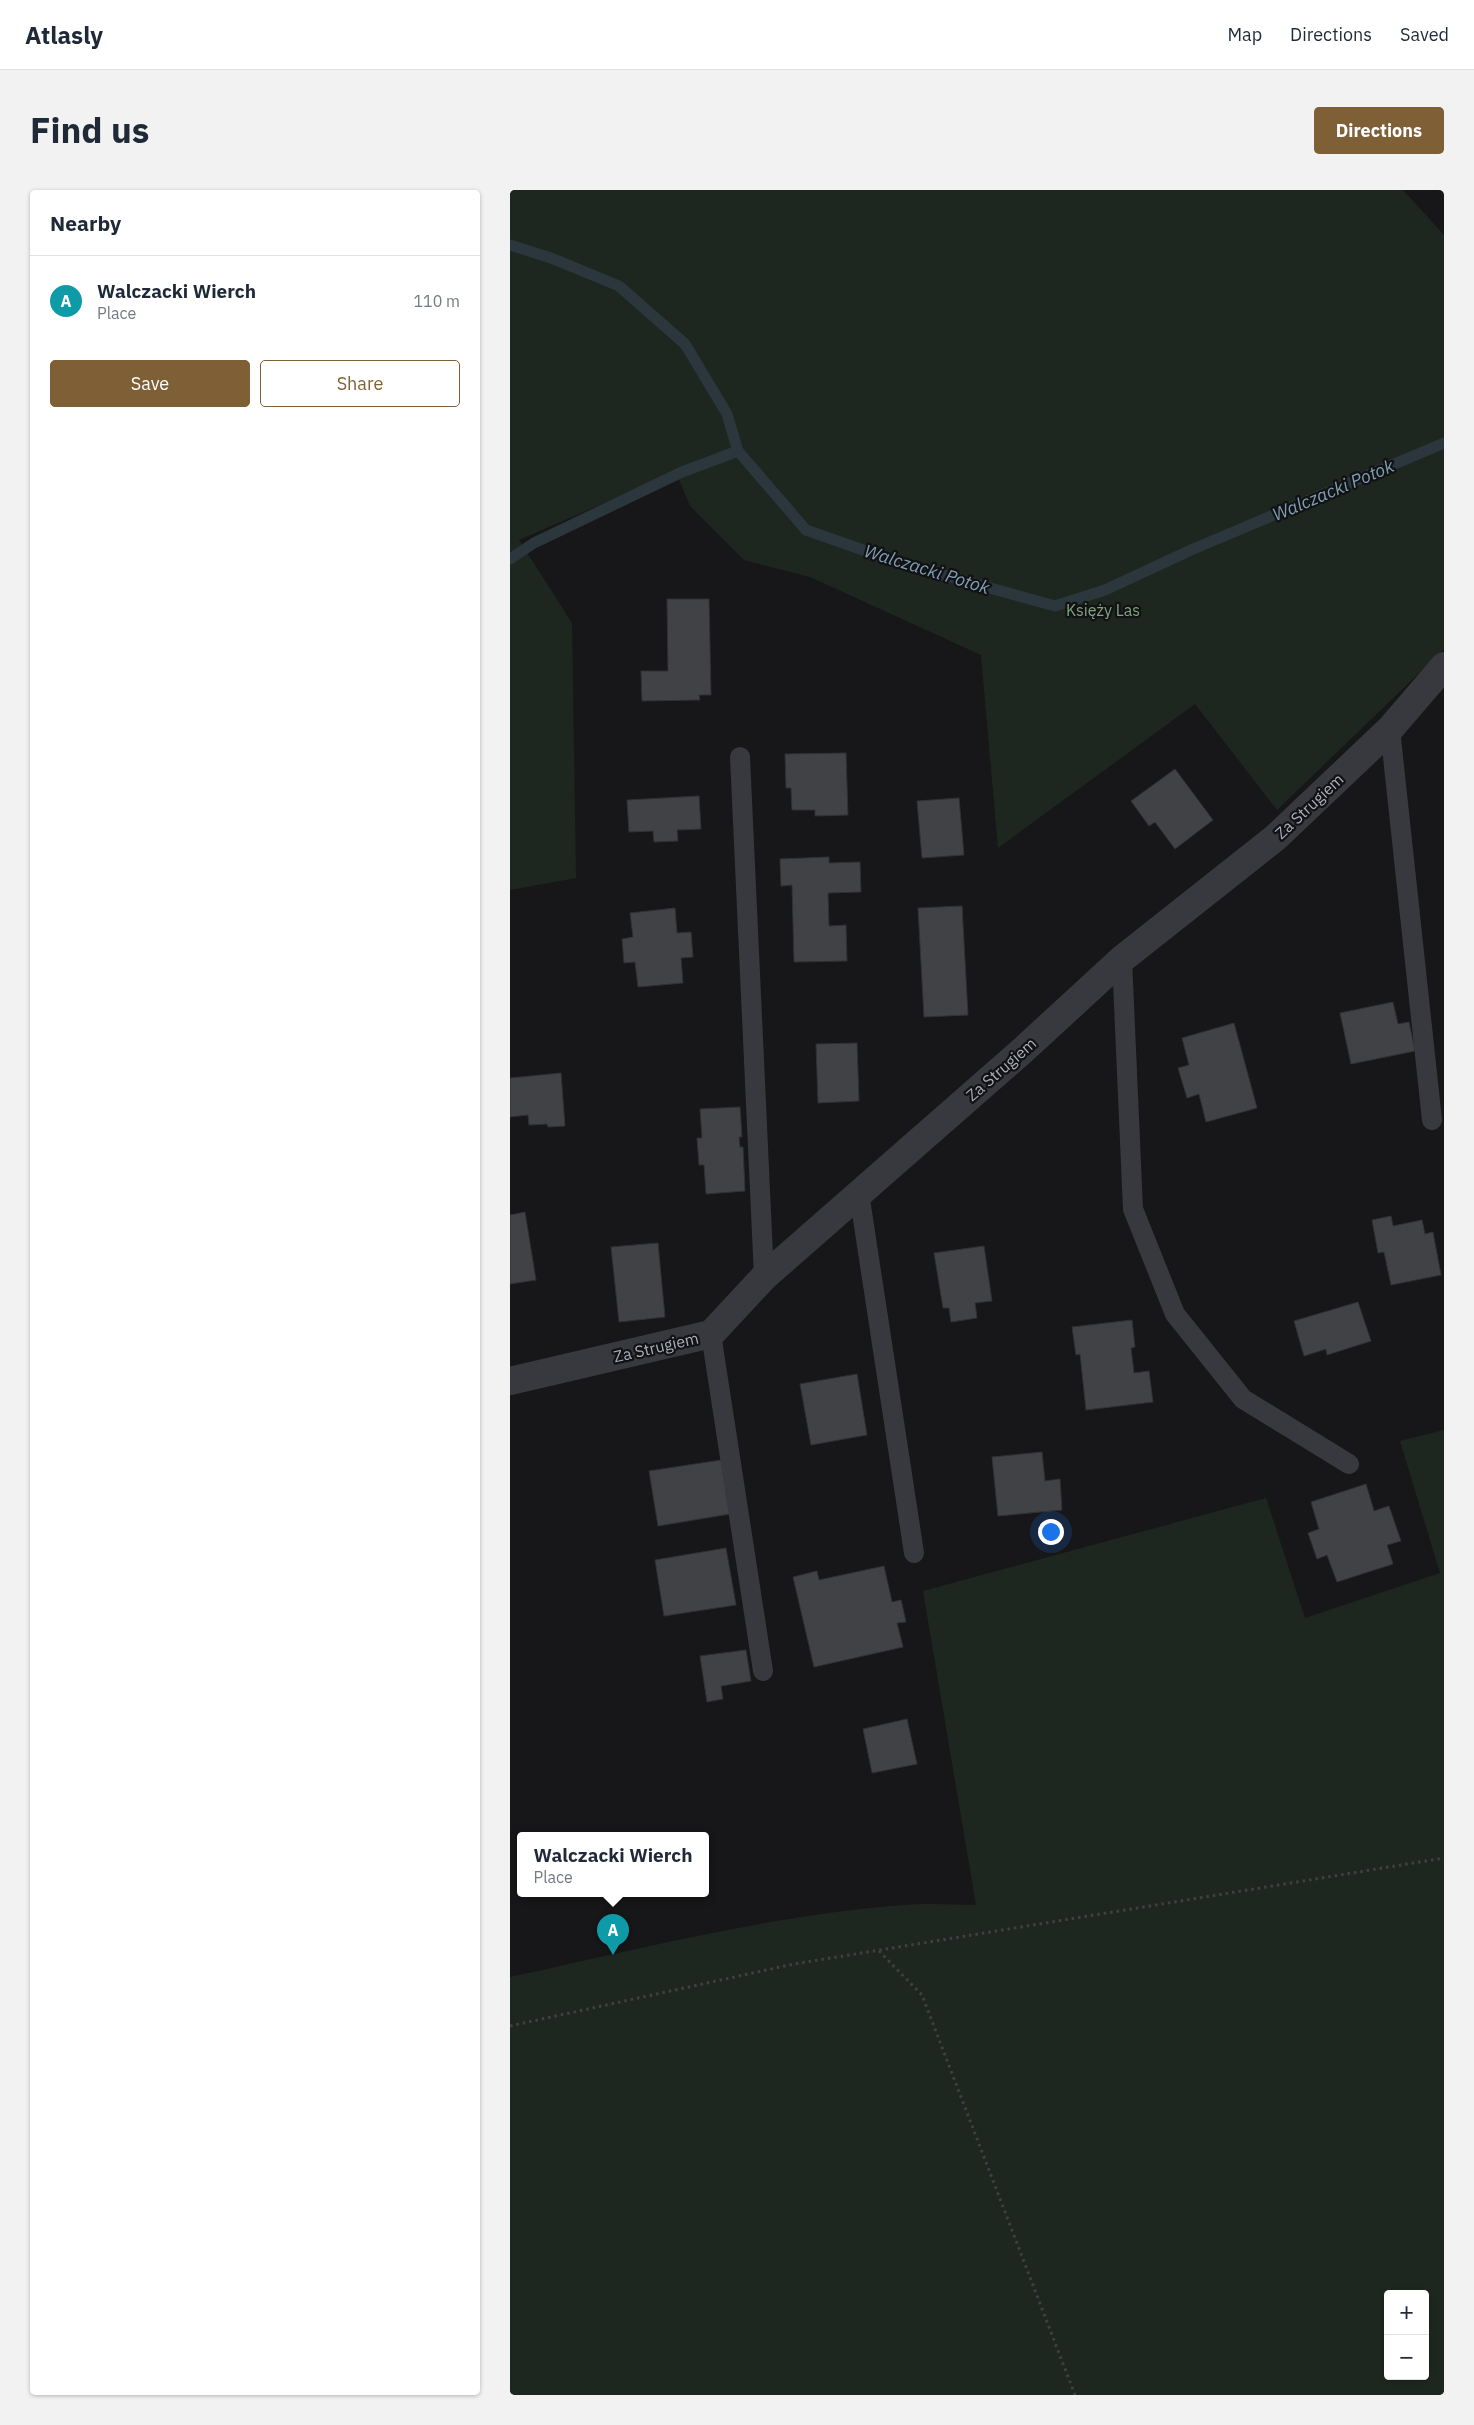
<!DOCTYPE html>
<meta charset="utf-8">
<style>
body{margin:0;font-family:"IBM Plex Sans",sans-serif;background:#f2f2f3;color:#1f2937}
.controls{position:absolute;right:15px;bottom:15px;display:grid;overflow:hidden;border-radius:5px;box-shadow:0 1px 4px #0004}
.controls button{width:45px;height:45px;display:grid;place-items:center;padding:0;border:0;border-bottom:1px solid #e0e1e3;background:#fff;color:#1f2937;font:25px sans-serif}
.you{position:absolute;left:540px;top:1341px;width:18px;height:18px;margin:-12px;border:4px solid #fff;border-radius:50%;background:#1a73e8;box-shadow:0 0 0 8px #1a73e833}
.badge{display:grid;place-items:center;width:32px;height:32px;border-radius:50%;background:#7e5f36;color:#fff;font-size:16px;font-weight:700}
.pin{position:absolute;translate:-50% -41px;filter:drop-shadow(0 1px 2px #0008)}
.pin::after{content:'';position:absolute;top:26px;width:18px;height:15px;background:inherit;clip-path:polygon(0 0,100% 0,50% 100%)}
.popup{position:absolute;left:7px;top:1642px;width:192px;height:65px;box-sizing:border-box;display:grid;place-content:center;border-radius:5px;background:#fff;filter:drop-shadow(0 1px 4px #0005);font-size:16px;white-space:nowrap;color:#747a83}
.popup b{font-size:19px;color:#1f2937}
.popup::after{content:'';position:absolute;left:50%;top:100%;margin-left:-10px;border:10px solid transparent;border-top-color:#fff}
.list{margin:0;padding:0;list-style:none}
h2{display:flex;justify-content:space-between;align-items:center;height:65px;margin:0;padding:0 20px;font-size:21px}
h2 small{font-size:16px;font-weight:400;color:#747a83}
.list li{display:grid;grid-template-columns:32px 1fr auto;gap:15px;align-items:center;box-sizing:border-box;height:90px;padding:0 20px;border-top:1px solid #e0e1e3}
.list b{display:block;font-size:19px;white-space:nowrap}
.list p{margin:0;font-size:16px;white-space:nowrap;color:#747a83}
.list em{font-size:16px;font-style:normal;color:#747a83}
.actions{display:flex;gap:10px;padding:15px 20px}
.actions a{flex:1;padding:11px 0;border:1px solid #7e5f36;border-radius:5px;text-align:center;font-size:18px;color:#7e5f36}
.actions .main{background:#7e5f36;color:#fff}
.map{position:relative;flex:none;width:934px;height:2205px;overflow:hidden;border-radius:5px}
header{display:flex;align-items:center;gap:30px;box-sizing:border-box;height:70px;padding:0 25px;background:#fff;border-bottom:1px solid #e0e1e3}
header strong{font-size:24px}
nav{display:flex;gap:28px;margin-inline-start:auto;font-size:18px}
.intro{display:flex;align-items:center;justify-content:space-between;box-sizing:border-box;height:120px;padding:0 30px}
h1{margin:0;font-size:35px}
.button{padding:12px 22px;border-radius:5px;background:#7e5f36;color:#fff;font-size:18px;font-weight:700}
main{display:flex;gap:30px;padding:0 30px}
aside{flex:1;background:#fff;border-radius:5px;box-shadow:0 1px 4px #0004}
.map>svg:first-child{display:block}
.green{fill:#1e271f;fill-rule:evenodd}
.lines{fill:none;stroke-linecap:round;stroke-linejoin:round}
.stream{stroke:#2c373d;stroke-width:11}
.building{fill:#414246;stroke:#313135}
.path{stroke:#3e4045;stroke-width:3;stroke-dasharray:2.5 4;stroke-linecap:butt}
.service{stroke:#38393e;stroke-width:20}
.minor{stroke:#38393e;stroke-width:28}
.labels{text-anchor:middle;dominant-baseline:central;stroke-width:4.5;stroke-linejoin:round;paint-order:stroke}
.park-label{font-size:16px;fill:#80a47f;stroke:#121214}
.street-label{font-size:16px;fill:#a9afb9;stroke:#121214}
.water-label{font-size:18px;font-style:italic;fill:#7fa0b4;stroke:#121214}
</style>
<header>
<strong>Atlasly</strong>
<nav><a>Map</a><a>Directions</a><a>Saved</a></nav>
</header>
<div class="intro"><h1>Find us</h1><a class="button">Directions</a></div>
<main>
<aside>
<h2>Nearby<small></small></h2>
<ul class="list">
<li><span class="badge" style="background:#0f9aa8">A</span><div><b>Walczacki Wierch</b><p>Place</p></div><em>110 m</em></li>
</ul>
<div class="actions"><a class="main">Save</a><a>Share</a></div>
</aside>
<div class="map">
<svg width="934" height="2205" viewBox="0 0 934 2205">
<rect width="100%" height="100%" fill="#171719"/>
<path class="green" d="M0,0h893l41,45v414l-167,161 -82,-106 -197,144 -17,-193 -171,-78 -66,-17 -54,-54 -14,-34 -157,68 53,83 4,255 -66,12z
M934,1240v965h-934v-418c130,-28 261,-62 394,-72 24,-2 48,0 72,0l-53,-314 343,-93 39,120 135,-45 -40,-132zM878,2104h37v82h-37z"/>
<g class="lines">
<path class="stream" d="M0,55l41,13 68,28 66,58 42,70 11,37 68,79 94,33 155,43 50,-16 86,-40 253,-107
M0,369l24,-16 148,-71 56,-21"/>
</g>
<path class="building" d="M157,409h42l2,96h-12l1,5 -58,1 -1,-30h27z
M336,563l2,62 -33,1v-6h-23l-1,-22h-5l-1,-34z
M665,579l38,51 -38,29 -20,-27 -6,4 -18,-25z
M189,606l2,33 -24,1 1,11 -24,1 -1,-11 -24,1 -2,-32z
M449,608l5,57 -42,3 -5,-57z
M319,667v6l31,-1 1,30 -33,1 1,33 17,-1 1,36 -53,1 -2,-77 -11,1 -1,-27z
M452,716l6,109 -44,2 -6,-109z
M165,718l2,25 14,-1 2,25 -12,1 2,25 -45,4 -3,-25 -11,1 -2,-24 11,-2 -3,-24z
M883,812l5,22 11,-2 6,29 -64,13 -11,-51z
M724,833l23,85 -51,14 -7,-28 -12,4 -9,-30 11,-3 -7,-27z
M347,853l2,58 -41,2 -2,-59z
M51,883l4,53 -17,1 -1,-3 -18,1 -1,-10 -18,2v-39z
M230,917l2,30h-3l1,10h3l2,44 -39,3 -2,-29h-5l-2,-27h5l-2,-29z
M15,1022l11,68 -26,4v-69z
M881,1026l2,10 29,-6 3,14 8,-2 8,43 -50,10 -7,-33 -6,1 -6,-33z
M148,1053l7,74 -46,5 -8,-75z
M474,1056l8,55 -17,2 2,15 -26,4 -2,-14h-6l-9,-55z
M848,1112l13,39 -44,14 -1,-6 -22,7 -10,-35z
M622,1130l3,27 -4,1 3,25 15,-2 4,31 -67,8 -6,-56 -4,1 -4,-28z
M347,1184l10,61 -56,10 -11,-61z
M532,1262l3,29 15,-2 2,31 -64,6 -6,-59z
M211,1270l9,54 -72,12 -9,-55z
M856,1294l8,27 15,-5 12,35 -14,4 6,19 -56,18 -10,-27 -10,4 -9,-26 11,-4 -8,-27z
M216,1358l10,57 -72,11 -9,-56z
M374,1376l8,36 9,-2 5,22 -9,1 6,24 -89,20 -21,-90 24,-6 2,9z
M236,1460l5,31 -30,5 2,13 -16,3 -7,-46z
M397,1529l10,45 -45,9 -9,-44z"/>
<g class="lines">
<path class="path" d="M369,1761l43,44 153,400
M0,1836l284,-62 650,-106"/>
<path class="service" d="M880,539l42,391
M230,567l24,520
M612,769l11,250 42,105 68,85 106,65
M349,1003l55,360
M201,1144l52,337"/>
<path class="minor" d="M0,1191l201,-47 53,-57 258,-226 100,-92 153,-121 115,-109 54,-63"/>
</g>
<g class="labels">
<g class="park-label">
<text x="593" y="420">Księży Las</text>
</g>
<g class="street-label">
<text transform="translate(799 616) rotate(-43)">Za Strugiem</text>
<text transform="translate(491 879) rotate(-41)">Za Strugiem</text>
<text transform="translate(146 1157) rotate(-13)">Za Strugiem</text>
</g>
<g class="water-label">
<text transform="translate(823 300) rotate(-23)">Walczacki Potok</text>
<text transform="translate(417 379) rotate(17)">Walczacki Potok</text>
</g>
</g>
</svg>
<div class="controls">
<button>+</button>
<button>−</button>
</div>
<div class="you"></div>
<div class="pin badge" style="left:103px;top:1765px;background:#0f9aa8">A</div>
<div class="popup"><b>Walczacki Wierch</b>Place</div>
</div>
</main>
